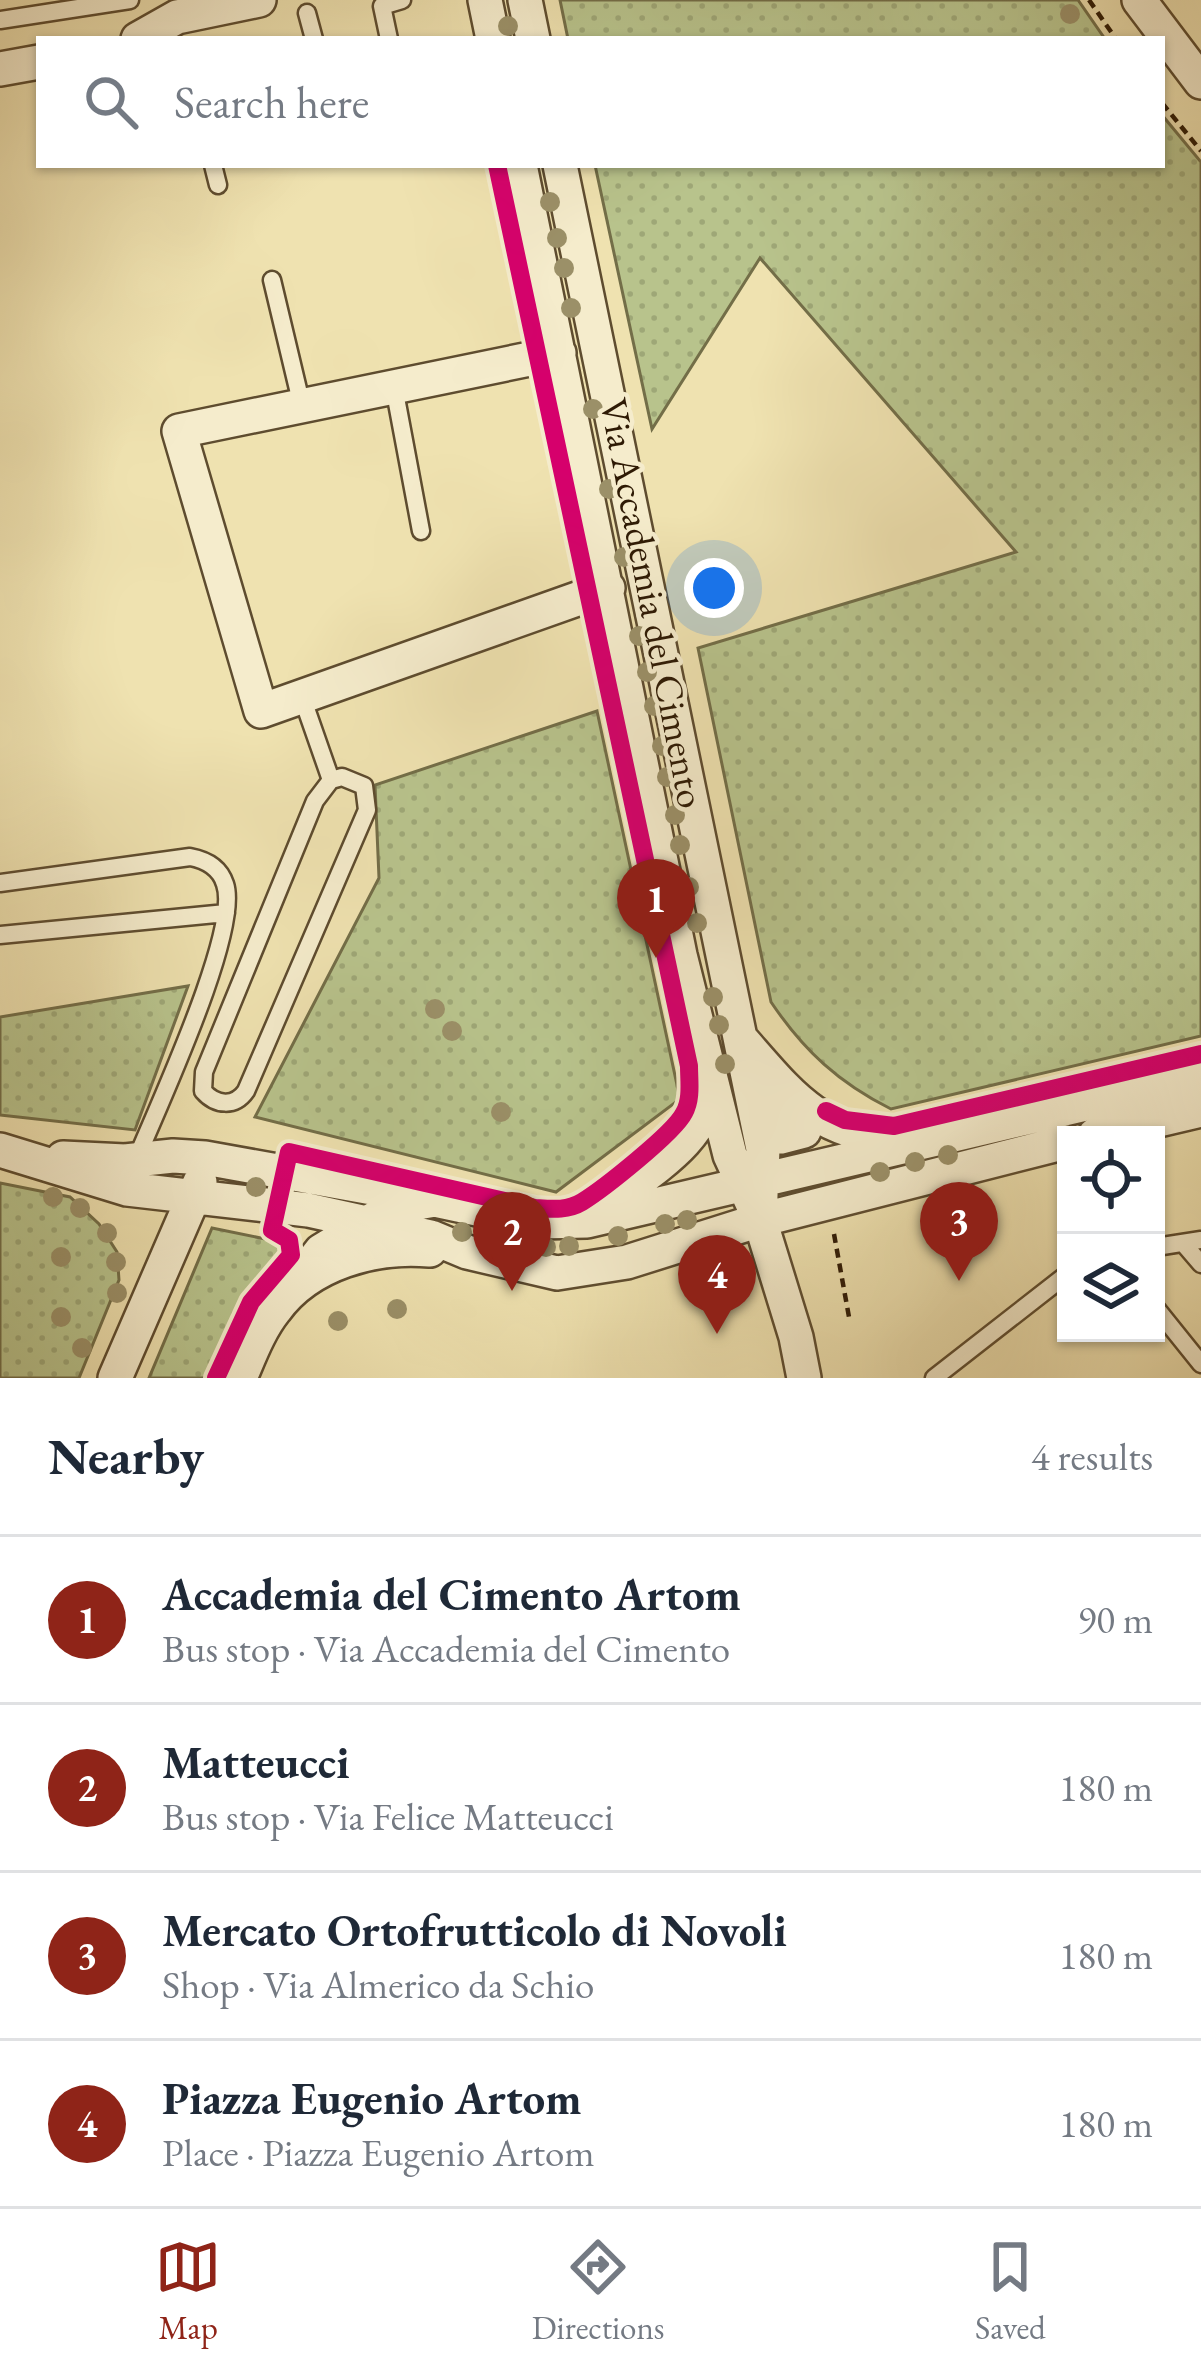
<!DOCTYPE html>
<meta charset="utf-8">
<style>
body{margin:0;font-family:"EB Garamond",serif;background:#f6f6f7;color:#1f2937}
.controls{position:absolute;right:36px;bottom:36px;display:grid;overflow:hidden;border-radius:0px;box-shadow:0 3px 9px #0004}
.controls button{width:108px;height:108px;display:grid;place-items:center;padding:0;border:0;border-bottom:3px solid #e0e1e3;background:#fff;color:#1f2937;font:60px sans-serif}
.you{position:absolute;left:714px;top:588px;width:42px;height:42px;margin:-30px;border:9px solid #fff;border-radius:50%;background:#1a73e8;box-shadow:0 0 0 18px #1a73e833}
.badge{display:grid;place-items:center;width:78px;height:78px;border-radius:50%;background:#8f2418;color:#fff;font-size:39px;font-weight:700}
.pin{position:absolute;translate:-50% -99px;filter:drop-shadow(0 3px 6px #0008)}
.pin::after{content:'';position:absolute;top:63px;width:42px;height:36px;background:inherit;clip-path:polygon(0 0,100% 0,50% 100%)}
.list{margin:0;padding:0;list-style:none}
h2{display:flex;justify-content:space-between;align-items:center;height:156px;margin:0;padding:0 48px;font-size:51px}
h2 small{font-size:39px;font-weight:400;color:#747a83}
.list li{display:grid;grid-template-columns:78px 1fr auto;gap:36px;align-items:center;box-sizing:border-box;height:168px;padding:0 48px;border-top:3px solid #e0e1e3}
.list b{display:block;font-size:45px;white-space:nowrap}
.list p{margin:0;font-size:39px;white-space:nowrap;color:#747a83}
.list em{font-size:39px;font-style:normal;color:#747a83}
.icon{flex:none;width:66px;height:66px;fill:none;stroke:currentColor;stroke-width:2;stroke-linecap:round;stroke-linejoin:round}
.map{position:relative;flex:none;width:1201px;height:1378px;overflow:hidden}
.search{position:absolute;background:#fff;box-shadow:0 3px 9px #0004;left:36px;right:36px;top:36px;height:132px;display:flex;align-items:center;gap:30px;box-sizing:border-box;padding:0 42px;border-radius:0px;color:#747a83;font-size:45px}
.sheet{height:828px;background:#fff}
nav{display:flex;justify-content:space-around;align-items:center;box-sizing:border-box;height:168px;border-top:3px solid #e0e1e3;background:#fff;font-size:33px;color:#747a83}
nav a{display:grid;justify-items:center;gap:6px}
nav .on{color:#8f2418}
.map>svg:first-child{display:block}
.green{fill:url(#green-dots);stroke:#736e48;stroke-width:3}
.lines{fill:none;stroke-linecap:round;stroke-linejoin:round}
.lane-casing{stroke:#5e4c2f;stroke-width:21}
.street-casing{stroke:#5e4c2f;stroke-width:38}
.path{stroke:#2e1a04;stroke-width:4.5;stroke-dasharray:9 6;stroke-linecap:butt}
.lane{stroke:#f5eccc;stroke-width:16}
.street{stroke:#f5eccc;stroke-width:33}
.cycleway-casing{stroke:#f5eccc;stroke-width:26}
.cycleway{stroke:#d6006c;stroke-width:18}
.tree{fill:#9b9068}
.labels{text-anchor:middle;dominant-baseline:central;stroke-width:9;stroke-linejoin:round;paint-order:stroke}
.street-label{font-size:39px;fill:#2e1a04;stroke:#f5eccc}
</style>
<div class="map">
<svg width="1201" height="1378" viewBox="0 0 1201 1378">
<defs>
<pattern id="green-dots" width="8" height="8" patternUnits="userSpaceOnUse" patternTransform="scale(3)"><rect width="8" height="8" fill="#b8c38c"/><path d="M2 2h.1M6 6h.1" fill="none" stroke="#9ea777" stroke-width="1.8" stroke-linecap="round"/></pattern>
</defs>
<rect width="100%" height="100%" fill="#efe2b0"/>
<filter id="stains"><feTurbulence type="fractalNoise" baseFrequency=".00167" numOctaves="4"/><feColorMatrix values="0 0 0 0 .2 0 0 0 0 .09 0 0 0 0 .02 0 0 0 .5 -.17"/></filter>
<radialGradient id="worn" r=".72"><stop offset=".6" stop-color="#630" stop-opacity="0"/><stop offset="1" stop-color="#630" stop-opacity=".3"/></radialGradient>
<path class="green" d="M560,0h518l27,39h-537z
M1162,115l39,47v874l-310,73c-52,-26 -87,-58 -120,-107l-73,-354 318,-96 -256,-294 -108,171 -57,-264h567z
M597,711l83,388 -124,93 -301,-75 124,-239 -4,-93z
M188,986l-53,144 -135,-15v-98z
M0,1183l70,14 29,27 18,28 2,28 -40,98h-79z
M212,1228l68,14 4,13c-40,22 -56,83 -74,123h-61z"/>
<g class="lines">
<g class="lane-casing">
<path id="lane" d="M307,13l7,26
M0,20l130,-20
M389,39l-7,-33 20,-6
M213,165l5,20
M272,280l30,126
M394,387l27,144
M302,697l29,83
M342,777l22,9 3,24 -121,281c-11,16 -30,15 -43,0l1,-19 111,-271 16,-21z
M0,883l190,-26c16,3 30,11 35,27 16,46 -68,224 -89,276
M0,935l226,-22
M1183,1243l18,21
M1156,1247l45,-7
M1156,1308l45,56
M934,1378l132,-103"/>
</g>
<g class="street-casing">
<path id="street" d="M485,0l8,39
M525,0l8,39
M1139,0l62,82
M138,39l39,-22 82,-17
M0,69l39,-7
M520,165l160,790 50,200 30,65 36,117 8,41
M560,165l203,984 -3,69
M559,353l-380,78 82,280 347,-123
M741,1039c51,58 76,94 157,100
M780,1098l27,25 -3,8 -23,6 -7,-32z
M1095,1135l106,-25
M0,1150l127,39 181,21 123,27 36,15 90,21 70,-11 133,-42 306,-78
M63,1158l62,3 48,-5 32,2 217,39
M594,1214c38,-34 120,-72 114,-131
M282,1301l39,-50 73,-44 41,-7 103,22 49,-1 614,-144
M115,1378l85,-196
M240,1378c10,-23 19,-48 35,-68 34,-47 100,-65 155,-60"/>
</g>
<path class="path" d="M1089,0l27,39
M1162,103l39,48
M834,1234l15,83"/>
<use href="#lane" class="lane"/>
<use href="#street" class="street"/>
<g class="cycleway-casing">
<path id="cycleway" d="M826,1111l19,9 49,6 307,-72
M216,1378l35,-76 40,-47 -2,-15 -17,-10 17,-78 246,56c16,1 32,3 47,-6 21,-13 92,-69 102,-89 8,-14 5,-32 5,-47l-192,-901"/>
</g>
<use href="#cycleway" class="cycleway"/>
</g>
<g class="tree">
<circle cx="1070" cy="14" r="10"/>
<circle cx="508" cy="26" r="10"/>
<circle cx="550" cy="202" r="10"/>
<circle cx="557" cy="238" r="10"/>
<circle cx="564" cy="268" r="10"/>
<circle cx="571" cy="308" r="10"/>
<circle cx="593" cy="409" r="10"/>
<circle cx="609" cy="489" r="10"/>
<circle cx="624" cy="557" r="10"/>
<circle cx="639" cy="636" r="10"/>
<circle cx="647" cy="672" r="10"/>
<circle cx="654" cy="706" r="10"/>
<circle cx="662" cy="746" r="10"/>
<circle cx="667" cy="777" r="10"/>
<circle cx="675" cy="815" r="10"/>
<circle cx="680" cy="845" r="10"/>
<circle cx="689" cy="887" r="10"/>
<circle cx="697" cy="923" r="10"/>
<circle cx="713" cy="997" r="10"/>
<circle cx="435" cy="1009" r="10"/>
<circle cx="719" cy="1025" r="10"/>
<circle cx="452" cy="1031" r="10"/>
<circle cx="725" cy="1064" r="10"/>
<circle cx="501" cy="1112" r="10"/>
<circle cx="948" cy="1155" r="10"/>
<circle cx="915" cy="1162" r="10"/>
<circle cx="880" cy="1172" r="10"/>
<circle cx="256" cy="1187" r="10"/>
<circle cx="53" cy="1197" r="10"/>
<circle cx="80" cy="1208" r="10"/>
<circle cx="687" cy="1220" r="10"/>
<circle cx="665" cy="1224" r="10"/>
<circle cx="462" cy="1232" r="10"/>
<circle cx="107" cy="1233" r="10"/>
<circle cx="618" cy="1236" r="10"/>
<circle cx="503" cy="1242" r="10"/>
<circle cx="569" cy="1246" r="10"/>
<circle cx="546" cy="1247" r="10"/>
<circle cx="61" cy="1257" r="10"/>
<circle cx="116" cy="1262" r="10"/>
<circle cx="117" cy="1293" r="10"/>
<circle cx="397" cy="1309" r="10"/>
<circle cx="61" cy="1317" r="10"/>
<circle cx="338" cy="1321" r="10"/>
<circle cx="82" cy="1348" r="10"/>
</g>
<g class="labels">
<g class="street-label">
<text transform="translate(653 603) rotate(79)">Via Accademia del Cimento</text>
</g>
</g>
<rect width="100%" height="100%" filter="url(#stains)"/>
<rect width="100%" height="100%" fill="url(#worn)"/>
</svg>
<div class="controls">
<button><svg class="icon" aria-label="locate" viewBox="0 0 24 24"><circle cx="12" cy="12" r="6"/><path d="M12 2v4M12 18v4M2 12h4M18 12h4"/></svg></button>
<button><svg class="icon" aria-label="layers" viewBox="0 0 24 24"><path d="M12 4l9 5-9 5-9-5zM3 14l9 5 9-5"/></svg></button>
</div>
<div class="you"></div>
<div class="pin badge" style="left:656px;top:958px">1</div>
<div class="pin badge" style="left:512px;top:1291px">2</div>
<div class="pin badge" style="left:959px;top:1281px">3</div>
<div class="pin badge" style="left:717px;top:1334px">4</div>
<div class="search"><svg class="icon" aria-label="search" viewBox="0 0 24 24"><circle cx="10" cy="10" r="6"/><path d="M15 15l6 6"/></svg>Search here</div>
</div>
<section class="sheet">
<h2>Nearby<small>4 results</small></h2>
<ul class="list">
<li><span class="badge">1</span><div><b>Accademia del Cimento Artom</b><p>Bus stop · Via Accademia del Cimento</p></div><em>90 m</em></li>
<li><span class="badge">2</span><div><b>Matteucci</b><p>Bus stop · Via Felice Matteucci</p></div><em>180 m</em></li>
<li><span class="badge">3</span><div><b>Mercato Ortofrutticolo di Novoli</b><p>Shop · Via Almerico da Schio</p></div><em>180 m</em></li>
<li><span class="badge">4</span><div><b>Piazza Eugenio Artom</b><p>Place · Piazza Eugenio Artom</p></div><em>180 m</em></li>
</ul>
</section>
<nav>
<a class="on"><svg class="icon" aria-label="map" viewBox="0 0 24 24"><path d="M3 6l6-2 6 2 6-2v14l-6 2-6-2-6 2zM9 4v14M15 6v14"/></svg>Map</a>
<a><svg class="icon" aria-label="directions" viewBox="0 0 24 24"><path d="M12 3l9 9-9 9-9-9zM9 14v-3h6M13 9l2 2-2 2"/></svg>Directions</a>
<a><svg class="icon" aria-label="saved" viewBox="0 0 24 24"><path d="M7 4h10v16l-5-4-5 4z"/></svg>Saved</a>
</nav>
